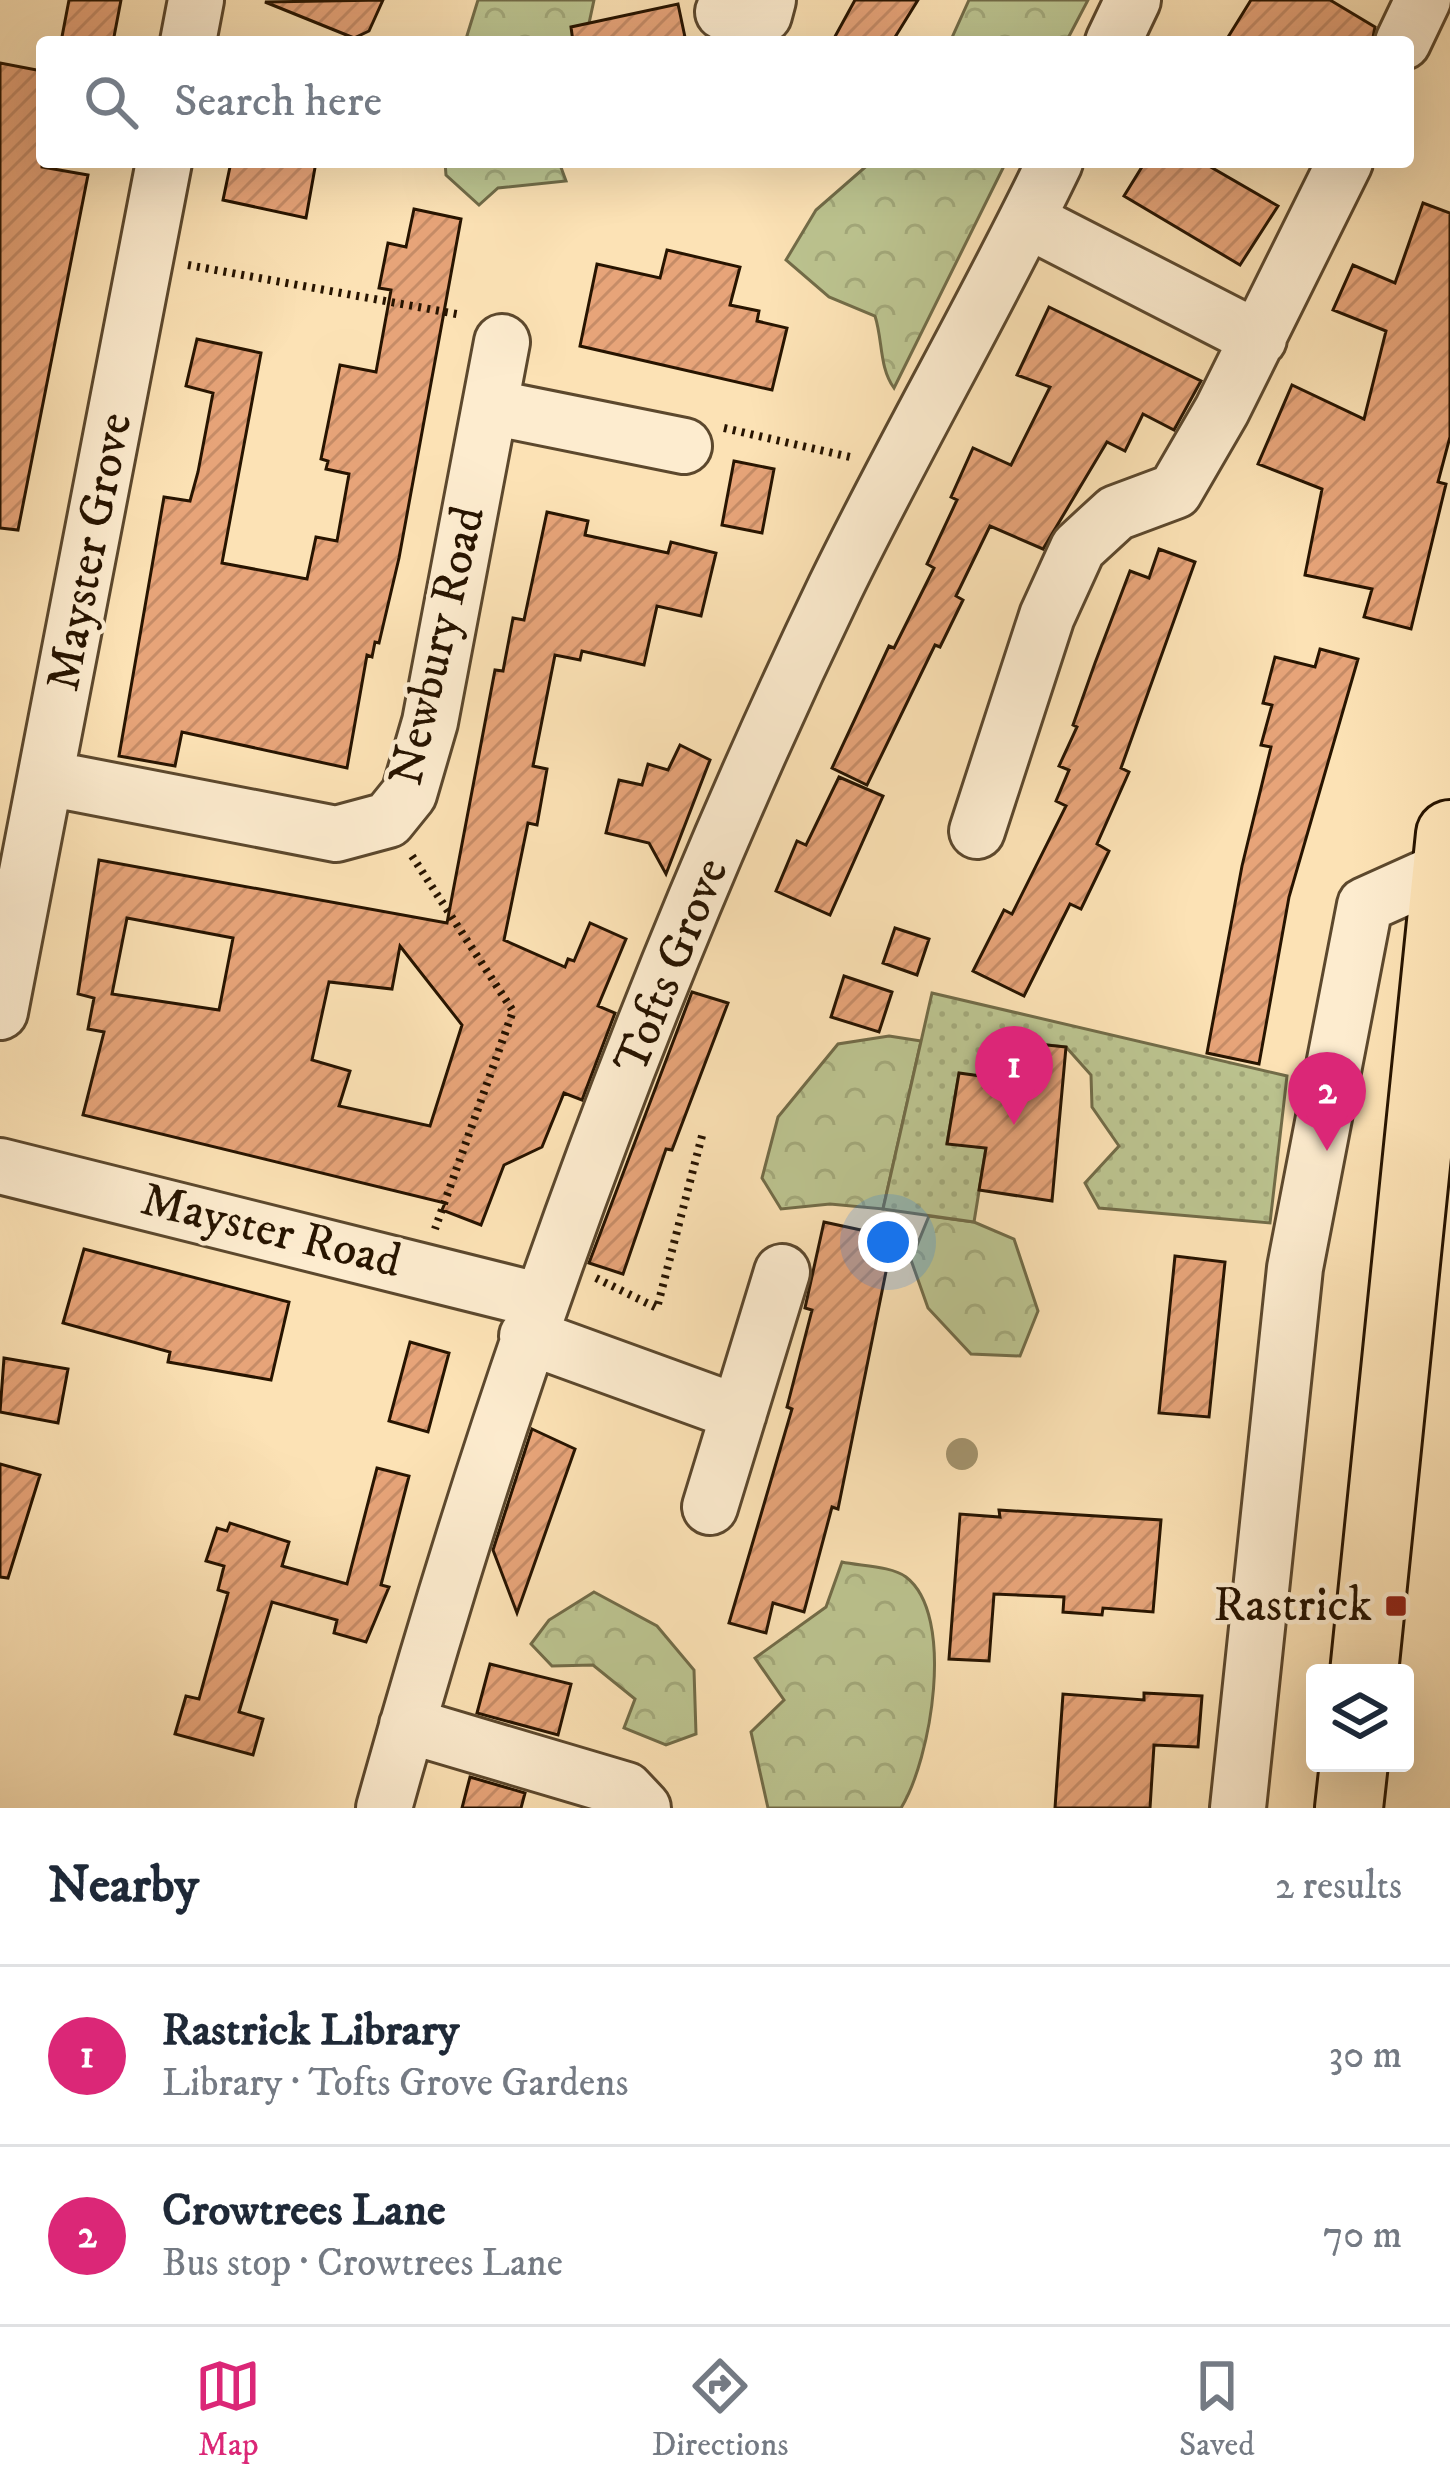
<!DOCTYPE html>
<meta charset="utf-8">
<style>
body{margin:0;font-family:"IM FELL DW Pica",serif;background:#f2f2f3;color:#1f2937}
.controls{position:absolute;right:36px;bottom:36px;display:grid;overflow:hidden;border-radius:12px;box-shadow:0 12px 48px #0002}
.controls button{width:108px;height:108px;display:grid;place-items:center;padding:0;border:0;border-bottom:3px solid #e0e1e3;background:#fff;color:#1f2937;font:60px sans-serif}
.you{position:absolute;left:888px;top:1242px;width:42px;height:42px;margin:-30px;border:9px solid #fff;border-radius:50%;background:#1a73e8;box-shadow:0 0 0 18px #1a73e833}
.badge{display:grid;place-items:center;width:78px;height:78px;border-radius:50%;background:#db2777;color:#fff;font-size:39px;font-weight:700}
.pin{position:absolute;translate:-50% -99px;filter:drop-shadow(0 3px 6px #0008)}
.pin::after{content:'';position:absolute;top:63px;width:42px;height:36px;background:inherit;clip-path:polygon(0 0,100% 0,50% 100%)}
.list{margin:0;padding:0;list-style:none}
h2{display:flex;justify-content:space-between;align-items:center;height:156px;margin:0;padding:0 48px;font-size:51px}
h2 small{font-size:39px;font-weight:400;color:#747a83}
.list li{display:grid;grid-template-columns:78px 1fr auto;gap:36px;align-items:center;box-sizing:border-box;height:180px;padding:0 48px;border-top:3px solid #e0e1e3}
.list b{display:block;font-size:45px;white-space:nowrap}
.list p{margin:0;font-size:39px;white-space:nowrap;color:#747a83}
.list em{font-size:39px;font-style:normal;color:#747a83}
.icon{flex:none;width:66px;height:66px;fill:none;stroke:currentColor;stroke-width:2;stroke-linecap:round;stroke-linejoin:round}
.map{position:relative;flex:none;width:1450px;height:1808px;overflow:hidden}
.search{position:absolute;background:#fff;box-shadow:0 12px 48px #0002;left:36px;right:36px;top:36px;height:132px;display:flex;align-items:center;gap:30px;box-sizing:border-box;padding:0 42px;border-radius:12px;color:#747a83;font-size:45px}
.sheet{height:516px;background:#fff}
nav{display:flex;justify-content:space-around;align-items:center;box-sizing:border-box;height:168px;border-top:3px solid #e0e1e3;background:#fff;font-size:33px;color:#747a83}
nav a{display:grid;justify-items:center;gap:6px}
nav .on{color:#db2777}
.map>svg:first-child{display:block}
.forest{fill:url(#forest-crowns);stroke:#726c48;stroke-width:3}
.park{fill:url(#park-dots);stroke:#726c48;stroke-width:3}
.building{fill:url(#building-hatch);stroke:#271400;stroke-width:3;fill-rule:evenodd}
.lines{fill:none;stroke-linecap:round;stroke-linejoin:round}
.minor-casing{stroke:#5c482d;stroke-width:60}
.major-casing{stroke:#271400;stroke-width:72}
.path{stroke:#271400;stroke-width:8;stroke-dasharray:3 6;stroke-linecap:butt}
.minor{stroke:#fdeccf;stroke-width:54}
.major{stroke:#fce2b5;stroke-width:66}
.tree{fill:#a3936d}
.poi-dot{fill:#8f2418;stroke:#fdeccf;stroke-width:4.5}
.labels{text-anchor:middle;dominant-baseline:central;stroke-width:9;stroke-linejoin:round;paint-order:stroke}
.street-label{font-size:48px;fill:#271400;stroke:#fdeccf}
.poi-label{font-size:48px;fill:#271400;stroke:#fdeccf;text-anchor:end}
</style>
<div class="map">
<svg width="1450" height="1808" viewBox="0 0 1450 1808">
<defs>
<pattern id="forest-crowns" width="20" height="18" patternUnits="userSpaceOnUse" patternTransform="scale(3)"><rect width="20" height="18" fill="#bcc490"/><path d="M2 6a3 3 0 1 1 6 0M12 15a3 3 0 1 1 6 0" fill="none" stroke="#a2a87a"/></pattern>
<pattern id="park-dots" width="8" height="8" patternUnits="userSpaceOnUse" patternTransform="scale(3)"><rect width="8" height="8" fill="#bcc490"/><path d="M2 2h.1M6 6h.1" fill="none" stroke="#a2a87a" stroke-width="1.8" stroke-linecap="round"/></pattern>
<pattern id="building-hatch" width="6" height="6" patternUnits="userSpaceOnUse" patternTransform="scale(3)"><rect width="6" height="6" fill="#e7a479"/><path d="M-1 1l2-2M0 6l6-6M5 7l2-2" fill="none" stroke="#c68c67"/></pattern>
</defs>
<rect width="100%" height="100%" fill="#fce2b5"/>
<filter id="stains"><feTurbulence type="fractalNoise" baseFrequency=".00167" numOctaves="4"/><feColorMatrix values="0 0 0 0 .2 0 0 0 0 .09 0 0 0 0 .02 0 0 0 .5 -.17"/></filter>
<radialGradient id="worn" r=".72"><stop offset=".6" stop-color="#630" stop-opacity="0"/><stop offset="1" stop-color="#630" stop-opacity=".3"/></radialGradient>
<path class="forest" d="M478,0h116l-9,42h-120z
M969,0h119l-22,42h-116z
M445,162h114l7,19 -68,7 -19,17 -33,-30z
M871,162h135l-112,226c-15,-21 -11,-47 -19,-72l-46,-19 -43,-37 30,-50z
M889,1036l32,5 -38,168 -53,-5 -49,5 -19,-31 16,-61 60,-73z
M929,1216l45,6 40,17 24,72 -18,45 -49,-2 -43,-46 -17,-48z
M842,1562c18,4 50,4 64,15 50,38 25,183 -5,231h-133l-17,-76 33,-32 -29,-42 71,-51z
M594,1592l63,34 37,44 2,64 -30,11 -42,-17 11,-29 -42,-34 -41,1 -21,-22 18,-24z"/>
<path class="park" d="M932,993l355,83 -17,147 -171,-15 -14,-25 34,-37 -27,-39 -1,-32 -25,-28 -66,-7 -5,38 -36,-4 -12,69 39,5 -12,74 -91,-13z"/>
<path class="building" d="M69,0h52l-8,42h-52z
M383,0l-14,31 -15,7 -89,-36z
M855,0h63l-26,42h-60z
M1251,0h79l45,27 -3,15h-147z
M678,4l8,38h-113l-2,-15z
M0,63l42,8v96l46,8 -70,355 -18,-2z
M231,162h85l-10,56 -83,-18z
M1145,162h57l76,44 -38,59 -116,-69z
M1423,203l27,10v224l-12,45 8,2 -35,145 -47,-12 8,-28 -67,-14 17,-86 -64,-25 34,-79 72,34 22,-88 -53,-21 20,-45 42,18z
M414,209l47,10 -62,339 -20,85 -4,-1 -3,15 -5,-2 -20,113 -165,-36 -7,34 -56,-10 45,-259 26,4 8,-29 15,-79 -27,-7 11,-47 64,14 -39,210 85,16 9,-42 21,4 12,-67 -23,-5 2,-8 -7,-2 19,-94 36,7 15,-82 -12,-2 9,-45 18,4z
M667,250l73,17 -10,38 29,6 -2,10 30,7 -15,62 -192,-44 17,-82 63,14z
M1049,307l152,74 -27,49 -31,-16 -18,37 -18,-9 -64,107 -53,-23 -34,70 7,4 -23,47 -5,-2 -68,140 -35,-17 57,-122 5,2 40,-80 -7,-4 30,-64 -6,-3 22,-49 38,17 39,-78 -33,-12z
M734,461l40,8 -12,64 -40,-8z
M547,512l41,9 -3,14 83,18 3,-11 45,11 -15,63 -44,-10 -13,59 -62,-14 -2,9 -25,-5 -22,111 14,3 -10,56 -9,-2 -24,117 61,27 3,-8 6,2 16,-38 36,16 -28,67 17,7 -33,87 -18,-7 -22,54 -38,18 -23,60 -39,-15 3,-7 -362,-88 21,-83 -16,-3 6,-31 -16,-4 21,-134 348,63 48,-253 8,1 10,-53 11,2zM127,918l106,20 -14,72 -107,-16zM400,946l62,79 -32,101 -91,-20 11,-35 -38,-11 17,-78 63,7z
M1159,549l36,13 -74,206 8,4 -32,72 12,7 -28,58 -11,-5 -46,92 -51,-25 31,-61 8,4 54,-108 -10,-5 13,-31 -10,-4 18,-39 -4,-2 22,-62 35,-92 19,7z
M1320,649l38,10 -69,238 -30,167 -52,-11 35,-187 29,-119 -10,-2 11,-40 -9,-2 12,-46 40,10z
M680,745l30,15 -44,114 -17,-31 -43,-10 13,-53 23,5 6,-21 20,6z
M839,777l44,19 -53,119 -54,-24 21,-50 9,4z
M895,928l34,11 -12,36 -34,-12z
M844,976l48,16 -13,40 -48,-15z
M692,992l36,11 -56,147 -6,-1 -43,125 -34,-11z
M1000,1040l66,7 -14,154 -73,-11 7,-42 -39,-4 12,-71 36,5z
M824,1222l69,15 -55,272 -6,-2 -28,105 -31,-9 -7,30 -37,-10 63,-214 -5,-2 25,-97 -7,-2z
M84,1249l205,53 -18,78 -103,-18 2,-10 -107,-29z
M1175,1256l50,6 -16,155 -50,-4z
M410,1342l39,11 -21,79 -39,-11z
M4,1358l64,11 -10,54 -58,-11z
M532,1429l43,20 -58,164 -24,-63z
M0,1464l40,11 -32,103 -8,-1z
M377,1468l32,8 -28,109 8,2 -23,55 -32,-9 3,-13 -65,-18 -33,110 24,7 -10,36 -78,-21 11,-38 13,3 29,-106 -10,-3 6,-24 -18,-5 11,-33 10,3 3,-8 59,19 -7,24 65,18z
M999,1510l162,10 -8,92 -50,-4 -1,7 -39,-3 1,-15 -70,-3 -5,67 -40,-2 11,-145 40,3z
M490,1664l81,20 -13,51 -81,-22z
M1144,1693l58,3 -4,51 -44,-2 -4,63h-95l8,-114 81,6z
M470,1777l55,16 -4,15h-59z"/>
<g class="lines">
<g class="minor-casing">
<path id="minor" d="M723,12l41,3 4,-15
M188,42l8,-42
M1113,42l20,-42
M1403,42l20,-42
M1027,220l232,119
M491,407l193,39
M47,778l289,56 52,-14 21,-26 21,-72 72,-380
M977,831l70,-215 31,-68 38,-35 59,-22 47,-81 123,-248
M0,1012l164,-850
M0,1166l541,135
M527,1336l212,77
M710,1507l72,-235
M407,1725l219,65 17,18
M384,1808c116,-418 263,-829 451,-1220 70,-144 151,-282 220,-426
M1238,1808l57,-540 70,-363 80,-36"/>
</g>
<g class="major-casing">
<path id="major" d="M1364,1673l86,-839
M1349,1808l5,-45"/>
</g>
<path class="path" d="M188,265l274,50
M724,428l126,29
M412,856l101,155 -78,218
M596,1278l61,30 46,-176"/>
<use href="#minor" class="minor"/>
<use href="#major" class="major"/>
</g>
<circle class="tree" cx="962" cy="1454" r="16"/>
<rect class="poi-dot" x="1384" y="1594" width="24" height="24" rx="6"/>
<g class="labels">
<g class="street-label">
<text transform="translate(90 552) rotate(-79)">Mayster Grove</text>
<text transform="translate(438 646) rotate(-77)">Newbury Road</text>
<text transform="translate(672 966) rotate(-68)">Tofts Grove</text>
<text transform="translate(271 1231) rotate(14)">Mayster Road</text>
</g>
<g class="poi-label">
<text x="1372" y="1606">Rastrick</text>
</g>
</g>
<rect width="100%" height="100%" filter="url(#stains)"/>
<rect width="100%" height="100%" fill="url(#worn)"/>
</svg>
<div class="controls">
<button><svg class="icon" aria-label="layers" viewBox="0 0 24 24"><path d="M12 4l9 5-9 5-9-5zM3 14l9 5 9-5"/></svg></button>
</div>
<div class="you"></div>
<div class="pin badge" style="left:1014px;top:1125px">1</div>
<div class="pin badge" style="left:1327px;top:1151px">2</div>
<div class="search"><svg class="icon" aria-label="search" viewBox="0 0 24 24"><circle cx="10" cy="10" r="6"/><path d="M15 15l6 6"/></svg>Search here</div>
</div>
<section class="sheet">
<h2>Nearby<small>2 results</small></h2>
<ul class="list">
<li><span class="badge">1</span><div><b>Rastrick Library</b><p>Library · Tofts Grove Gardens</p></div><em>30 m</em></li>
<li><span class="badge">2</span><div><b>Crowtrees Lane</b><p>Bus stop · Crowtrees Lane</p></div><em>70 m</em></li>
</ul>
</section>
<nav>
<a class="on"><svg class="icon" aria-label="map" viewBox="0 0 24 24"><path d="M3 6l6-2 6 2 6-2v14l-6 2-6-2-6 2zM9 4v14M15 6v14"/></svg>Map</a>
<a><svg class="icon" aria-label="directions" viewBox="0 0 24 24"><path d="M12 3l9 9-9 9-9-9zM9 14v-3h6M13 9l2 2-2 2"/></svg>Directions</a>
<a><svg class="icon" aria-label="saved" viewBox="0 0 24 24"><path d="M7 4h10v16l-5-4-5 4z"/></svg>Saved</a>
</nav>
